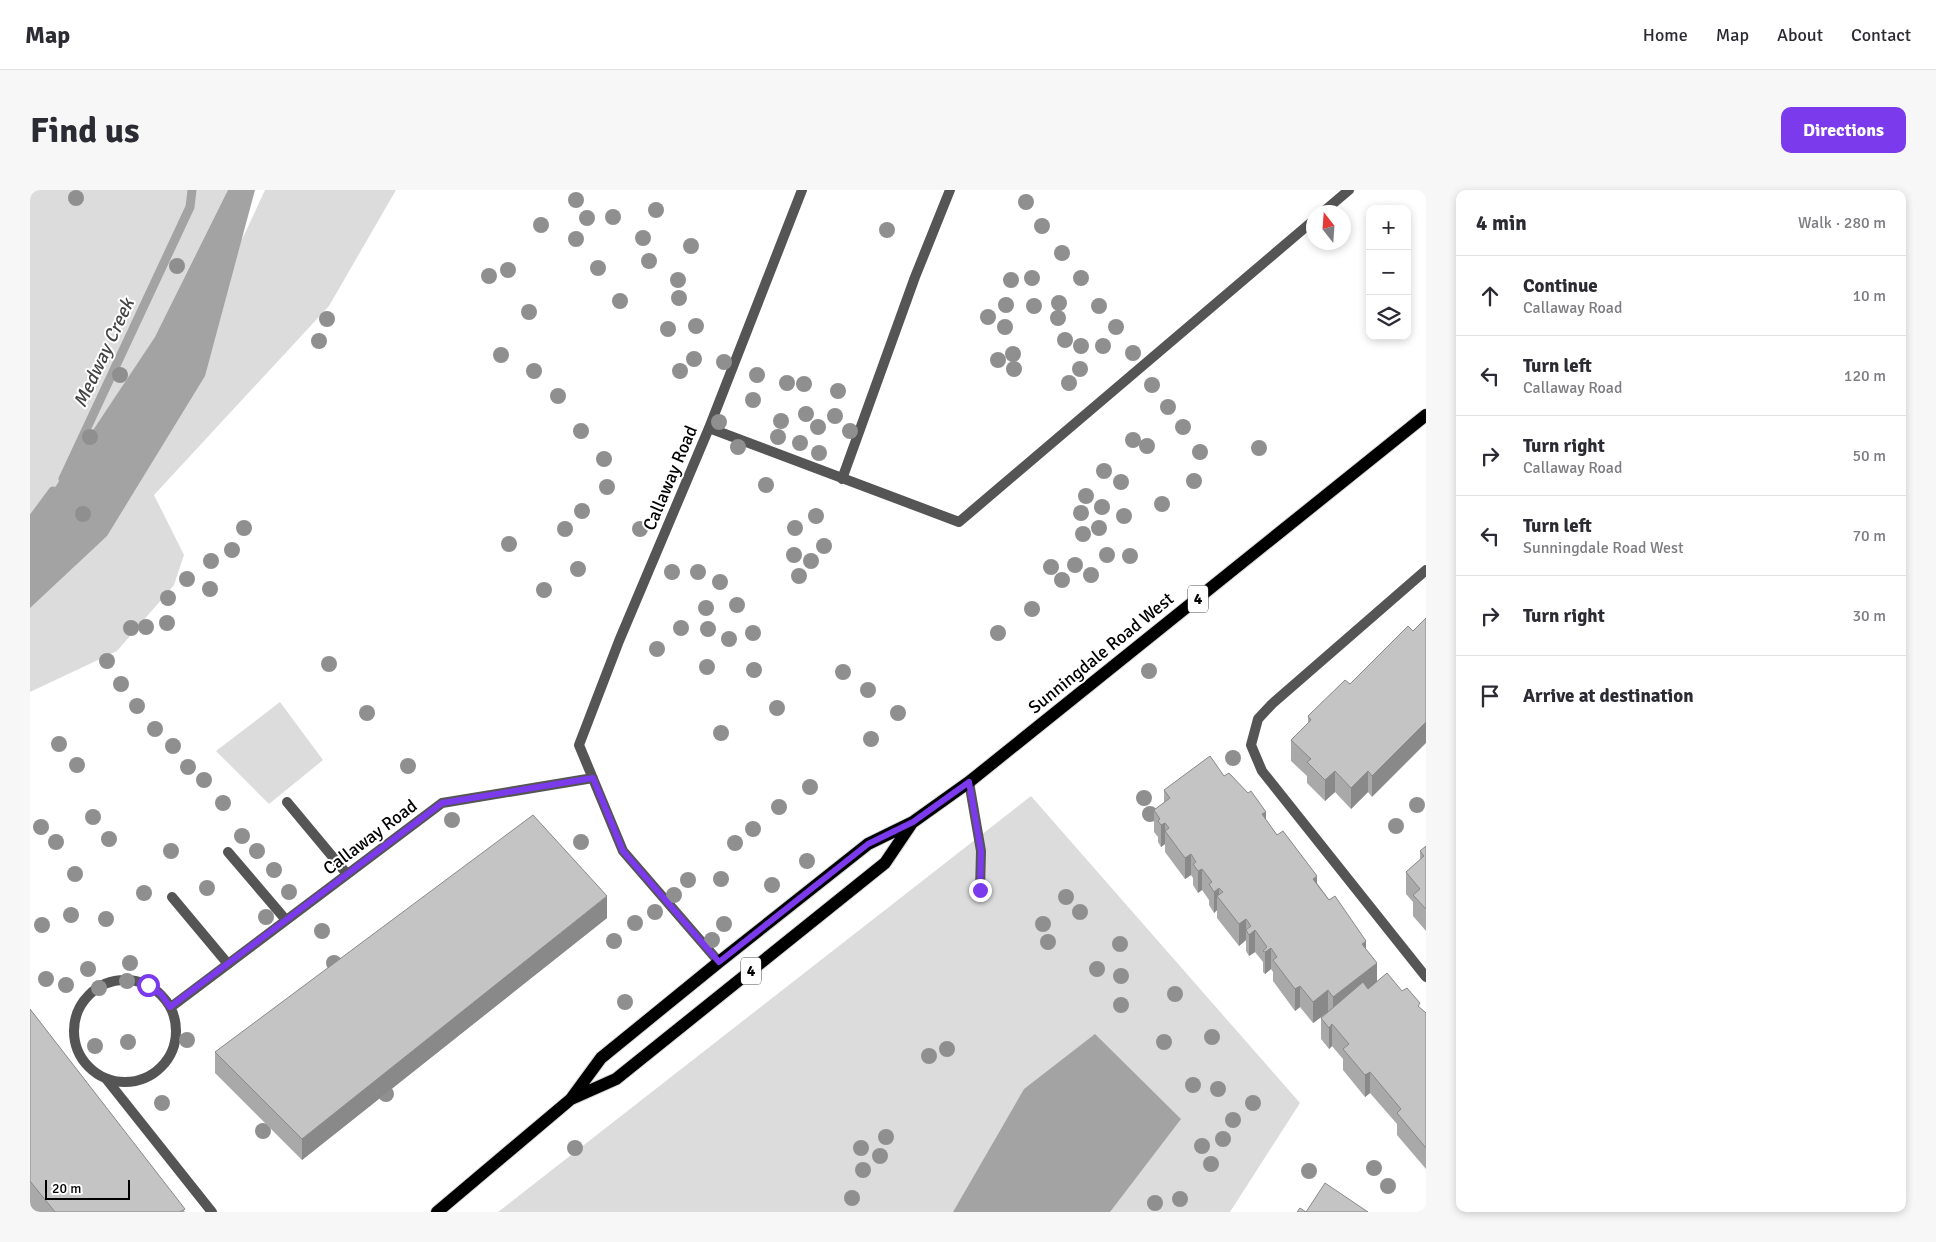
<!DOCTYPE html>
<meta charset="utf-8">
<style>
body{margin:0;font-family:Signika,sans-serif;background:#f7f7f7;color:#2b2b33}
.controls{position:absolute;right:15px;top:15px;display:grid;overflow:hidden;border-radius:10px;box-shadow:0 2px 8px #0003}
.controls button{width:45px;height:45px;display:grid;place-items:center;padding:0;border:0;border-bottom:1px solid #e1e1e2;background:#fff;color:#2b2b33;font:25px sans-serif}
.compass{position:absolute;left:1276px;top:15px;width:45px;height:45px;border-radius:50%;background:#fff;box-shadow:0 2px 8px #0003;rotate:343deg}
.scale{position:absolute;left:15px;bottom:12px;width:85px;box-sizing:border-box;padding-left:5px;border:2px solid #000;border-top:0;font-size:14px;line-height:18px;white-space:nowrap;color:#000;-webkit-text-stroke:4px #fff;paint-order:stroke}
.stop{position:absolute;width:15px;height:15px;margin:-11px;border:4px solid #7c3aed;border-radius:50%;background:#fff}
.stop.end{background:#7c3aed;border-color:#fff;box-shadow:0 1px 5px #0008}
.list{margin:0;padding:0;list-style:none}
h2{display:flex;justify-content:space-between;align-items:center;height:65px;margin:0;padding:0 20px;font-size:21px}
h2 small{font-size:16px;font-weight:400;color:#7c7c81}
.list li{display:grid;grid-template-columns:32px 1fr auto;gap:15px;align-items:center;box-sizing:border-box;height:80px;padding:0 20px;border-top:1px solid #e1e1e2}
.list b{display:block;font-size:19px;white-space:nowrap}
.list p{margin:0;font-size:16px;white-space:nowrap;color:#7c7c81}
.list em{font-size:16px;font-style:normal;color:#7c7c81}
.icon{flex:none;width:28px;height:28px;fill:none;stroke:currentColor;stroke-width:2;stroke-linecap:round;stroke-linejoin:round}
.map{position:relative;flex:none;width:1396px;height:1022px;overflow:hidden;border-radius:10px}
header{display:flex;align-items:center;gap:30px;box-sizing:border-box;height:70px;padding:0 25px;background:#fff;border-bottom:1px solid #e1e1e2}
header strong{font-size:24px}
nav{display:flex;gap:28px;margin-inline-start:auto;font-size:18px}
.intro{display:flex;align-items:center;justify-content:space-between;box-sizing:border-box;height:120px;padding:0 30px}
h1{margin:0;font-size:35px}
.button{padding:12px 22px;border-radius:10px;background:#7c3aed;color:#fff;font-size:18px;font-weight:700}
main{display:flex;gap:30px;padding:0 30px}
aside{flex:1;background:#fff;border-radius:10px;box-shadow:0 2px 8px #0003}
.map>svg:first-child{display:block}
.green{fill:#dcdcdc}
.water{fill:#a3a3a3}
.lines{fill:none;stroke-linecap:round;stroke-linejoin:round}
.stream{stroke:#a3a3a3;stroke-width:9}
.primary-casing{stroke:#dbdbdb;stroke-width:14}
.service{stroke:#555;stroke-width:10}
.minor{stroke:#555;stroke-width:10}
.primary{stroke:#000;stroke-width:12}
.tree{fill:#8f8f8f}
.wall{fill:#a9a9a9}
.shaded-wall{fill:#898989}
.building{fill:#c4c4c4;stroke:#898989}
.route{stroke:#7c3aed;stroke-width:6}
.labels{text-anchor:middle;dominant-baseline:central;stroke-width:4;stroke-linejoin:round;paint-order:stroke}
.shield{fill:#fff;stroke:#4c4c4c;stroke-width:1}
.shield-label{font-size:16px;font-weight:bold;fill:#000}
.street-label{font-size:18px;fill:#000;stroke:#fff}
.water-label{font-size:19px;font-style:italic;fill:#444;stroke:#fff}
</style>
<header>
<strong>Map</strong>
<nav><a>Home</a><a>Map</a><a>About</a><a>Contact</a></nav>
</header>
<div class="intro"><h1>Find us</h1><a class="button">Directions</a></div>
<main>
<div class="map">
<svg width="1396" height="1022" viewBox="0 0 1396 1022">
<rect width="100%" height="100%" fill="#fff"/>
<path class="green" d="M0,0h223l-223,377z
M235,0h131l-67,116 -175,189 30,60 -10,30 -57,66 -87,41v-109l130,-181 86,-171z
M250,512l43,58 -54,44 -53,-53z
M1001,606l269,307 -70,109h-732z"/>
<path class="water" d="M198,0h27l-50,186 -98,160 -77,72v-83l125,-188z
M1065,844l86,85 -71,93h-157l71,-123z"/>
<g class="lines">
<path class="stream" d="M33,289l127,-272 2,-17
M0,332l23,-31"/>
<g class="primary-casing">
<path id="primary" d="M541,909l45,-20 269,-216 27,-40
M407,1022l134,-113 30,-41 118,-96 149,-118 45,-22 56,-40 457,-367"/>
</g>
<path class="service" d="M1396,380l-154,134 -14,15 -7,26 11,26 164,206
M939,592l12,69 -1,39
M257,612l60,72
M198,662l58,68
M142,707l56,67
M77,890l105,132"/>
<path class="minor" d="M1293,22l26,-22
M679,238l250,94 355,-302
M812,289l73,-202 35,-87
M689,772l-96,-111 -44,-106 40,-104 90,-213 93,-238
M44 841a51 51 0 1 1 102 0a51 51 0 1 1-102 0Z
M141,817l271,-204 151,-25"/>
<use href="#primary" class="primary"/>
</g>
<g class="tree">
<circle cx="46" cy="8" r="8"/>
<circle cx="546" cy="10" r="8"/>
<circle cx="996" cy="12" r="8"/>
<circle cx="626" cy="20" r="8"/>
<circle cx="583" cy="27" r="8"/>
<circle cx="557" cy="28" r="8"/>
<circle cx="511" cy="35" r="8"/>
<circle cx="1012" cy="36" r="8"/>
<circle cx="857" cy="40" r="8"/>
<circle cx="613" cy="48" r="8"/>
<circle cx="546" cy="49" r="8"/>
<circle cx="661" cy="56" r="8"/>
<circle cx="1032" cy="63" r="8"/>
<circle cx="619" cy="71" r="8"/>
<circle cx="147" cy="76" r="8"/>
<circle cx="568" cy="78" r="8"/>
<circle cx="478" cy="80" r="8"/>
<circle cx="459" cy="86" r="8"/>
<circle cx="1002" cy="88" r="8"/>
<circle cx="1051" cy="88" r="8"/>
<circle cx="648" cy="90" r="8"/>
<circle cx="981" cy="90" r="8"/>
<circle cx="649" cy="108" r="8"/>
<circle cx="590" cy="111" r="8"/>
<circle cx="1029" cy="113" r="8"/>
<circle cx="976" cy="115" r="8"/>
<circle cx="1004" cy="116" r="8"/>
<circle cx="1069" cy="116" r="8"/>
<circle cx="499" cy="122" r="8"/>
<circle cx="958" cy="127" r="8"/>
<circle cx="1028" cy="128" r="8"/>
<circle cx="297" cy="129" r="8"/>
<circle cx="666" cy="136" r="8"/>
<circle cx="975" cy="137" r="8"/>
<circle cx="1086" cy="137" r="8"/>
<circle cx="638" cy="139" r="8"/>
<circle cx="1035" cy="150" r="8"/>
<circle cx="289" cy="151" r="8"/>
<circle cx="1051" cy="156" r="8"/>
<circle cx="1073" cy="156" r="8"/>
<circle cx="1103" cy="163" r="8"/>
<circle cx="983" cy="164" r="8"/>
<circle cx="471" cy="165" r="8"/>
<circle cx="664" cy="169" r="8"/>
<circle cx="968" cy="170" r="8"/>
<circle cx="694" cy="172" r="8"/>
<circle cx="984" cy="179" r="8"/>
<circle cx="1050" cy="179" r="8"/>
<circle cx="504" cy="181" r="8"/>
<circle cx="650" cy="181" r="8"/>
<circle cx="90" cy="185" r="8"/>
<circle cx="727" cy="185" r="8"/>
<circle cx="757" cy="193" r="8"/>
<circle cx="1039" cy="193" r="8"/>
<circle cx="774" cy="194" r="8"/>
<circle cx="1122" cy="195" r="8"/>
<circle cx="808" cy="201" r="8"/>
<circle cx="528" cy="206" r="8"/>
<circle cx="723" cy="210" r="8"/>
<circle cx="1138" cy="217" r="8"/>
<circle cx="776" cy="224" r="8"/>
<circle cx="805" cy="226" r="8"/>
<circle cx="751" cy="231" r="8"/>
<circle cx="689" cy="232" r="8"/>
<circle cx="788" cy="237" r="8"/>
<circle cx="1153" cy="237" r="8"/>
<circle cx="551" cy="241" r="8"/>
<circle cx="820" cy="241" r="8"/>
<circle cx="60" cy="247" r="8"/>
<circle cx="748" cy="247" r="8"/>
<circle cx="1103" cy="250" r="8"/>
<circle cx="770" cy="253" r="8"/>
<circle cx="1117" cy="256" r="8"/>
<circle cx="708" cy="257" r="8"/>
<circle cx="1229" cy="258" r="8"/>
<circle cx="1170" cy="262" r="8"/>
<circle cx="789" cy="263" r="8"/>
<circle cx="574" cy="269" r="8"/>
<circle cx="1074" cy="281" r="8"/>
<circle cx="1164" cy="291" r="8"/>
<circle cx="1091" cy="292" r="8"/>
<circle cx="736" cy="295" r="8"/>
<circle cx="577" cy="297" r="8"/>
<circle cx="1056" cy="306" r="8"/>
<circle cx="1132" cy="314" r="8"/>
<circle cx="1072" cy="317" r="8"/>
<circle cx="552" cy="321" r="8"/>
<circle cx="1051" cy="323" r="8"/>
<circle cx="53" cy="324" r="8"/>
<circle cx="786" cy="326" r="8"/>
<circle cx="1094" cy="326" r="8"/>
<circle cx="214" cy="338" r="8"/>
<circle cx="765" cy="338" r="8"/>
<circle cx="1069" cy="338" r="8"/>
<circle cx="535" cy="339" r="8"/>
<circle cx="610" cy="339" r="8"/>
<circle cx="1053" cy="344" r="8"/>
<circle cx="479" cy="354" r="8"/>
<circle cx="794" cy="356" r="8"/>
<circle cx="202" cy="360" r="8"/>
<circle cx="764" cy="365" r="8"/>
<circle cx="1077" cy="365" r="8"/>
<circle cx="1100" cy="366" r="8"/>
<circle cx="181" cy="371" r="8"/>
<circle cx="781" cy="371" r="8"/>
<circle cx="1045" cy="375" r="8"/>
<circle cx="1021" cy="377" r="8"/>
<circle cx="548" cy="379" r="8"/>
<circle cx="642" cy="382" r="8"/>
<circle cx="668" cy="382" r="8"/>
<circle cx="1061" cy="385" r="8"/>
<circle cx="769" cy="386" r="8"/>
<circle cx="157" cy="389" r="8"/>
<circle cx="1032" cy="390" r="8"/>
<circle cx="690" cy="392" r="8"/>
<circle cx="180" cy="399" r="8"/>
<circle cx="514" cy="400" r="8"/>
<circle cx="138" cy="408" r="8"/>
<circle cx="707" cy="415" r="8"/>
<circle cx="676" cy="418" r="8"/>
<circle cx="1002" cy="419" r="8"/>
<circle cx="137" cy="433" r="8"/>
<circle cx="116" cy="437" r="8"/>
<circle cx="101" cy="438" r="8"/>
<circle cx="651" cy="438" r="8"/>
<circle cx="678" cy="439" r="8"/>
<circle cx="723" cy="443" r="8"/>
<circle cx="968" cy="443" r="8"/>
<circle cx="699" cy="449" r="8"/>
<circle cx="627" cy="459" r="8"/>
<circle cx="77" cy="471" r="8"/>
<circle cx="299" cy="474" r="8"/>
<circle cx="677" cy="477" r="8"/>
<circle cx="724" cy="480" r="8"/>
<circle cx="1119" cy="481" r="8"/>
<circle cx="813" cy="482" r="8"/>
<circle cx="91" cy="494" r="8"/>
<circle cx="838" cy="500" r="8"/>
<circle cx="107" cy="516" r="8"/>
<circle cx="747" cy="518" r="8"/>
<circle cx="337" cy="523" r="8"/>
<circle cx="868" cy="523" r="8"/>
<circle cx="125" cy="539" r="8"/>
<circle cx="691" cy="543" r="8"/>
<circle cx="841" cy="549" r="8"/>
<circle cx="29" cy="554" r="8"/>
<circle cx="143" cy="556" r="8"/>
<circle cx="1203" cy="568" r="8"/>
<circle cx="47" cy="575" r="8"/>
<circle cx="378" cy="576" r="8"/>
<circle cx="158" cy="577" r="8"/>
<circle cx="174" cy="590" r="8"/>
<circle cx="780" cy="597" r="8"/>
<circle cx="1114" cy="608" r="8"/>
<circle cx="193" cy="613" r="8"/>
<circle cx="1387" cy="615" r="8"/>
<circle cx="749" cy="617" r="8"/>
<circle cx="1120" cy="624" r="8"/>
<circle cx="63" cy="627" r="8"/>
<circle cx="422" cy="630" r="8"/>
<circle cx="1366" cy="636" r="8"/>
<circle cx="11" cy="637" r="8"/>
<circle cx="723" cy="639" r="8"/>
<circle cx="212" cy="646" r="8"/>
<circle cx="79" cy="649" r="8"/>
<circle cx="26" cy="652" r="8"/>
<circle cx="551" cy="652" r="8"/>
<circle cx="705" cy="653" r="8"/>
<circle cx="141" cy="661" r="8"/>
<circle cx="227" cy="661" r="8"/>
<circle cx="777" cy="671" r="8"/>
<circle cx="244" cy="680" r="8"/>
<circle cx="45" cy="684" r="8"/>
<circle cx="691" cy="689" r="8"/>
<circle cx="658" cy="690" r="8"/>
<circle cx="742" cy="695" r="8"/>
<circle cx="177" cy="698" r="8"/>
<circle cx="259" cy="702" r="8"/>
<circle cx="114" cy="703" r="8"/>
<circle cx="644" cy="705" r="8"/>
<circle cx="1036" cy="707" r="8"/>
<circle cx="625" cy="722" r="8"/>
<circle cx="1050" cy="722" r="8"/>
<circle cx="41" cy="725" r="8"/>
<circle cx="236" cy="727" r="8"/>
<circle cx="76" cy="729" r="8"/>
<circle cx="605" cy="733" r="8"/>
<circle cx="694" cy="734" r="8"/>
<circle cx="1013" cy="734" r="8"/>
<circle cx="12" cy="735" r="8"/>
<circle cx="292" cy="741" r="8"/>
<circle cx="682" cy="750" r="8"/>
<circle cx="584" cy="751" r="8"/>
<circle cx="1018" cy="752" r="8"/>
<circle cx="1090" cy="754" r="8"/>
<circle cx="100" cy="773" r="8"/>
<circle cx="304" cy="773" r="8"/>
<circle cx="58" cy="779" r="8"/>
<circle cx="1067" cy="779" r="8"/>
<circle cx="1091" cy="786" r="8"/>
<circle cx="16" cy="789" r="8"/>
<circle cx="97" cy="791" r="8"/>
<circle cx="36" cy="795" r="8"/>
<circle cx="69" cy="798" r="8"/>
<circle cx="1145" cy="804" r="8"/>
<circle cx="595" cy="812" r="8"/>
<circle cx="1091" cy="815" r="8"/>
<circle cx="1182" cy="847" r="8"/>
<circle cx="157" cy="850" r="8"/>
<circle cx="98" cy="852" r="8"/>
<circle cx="1134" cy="852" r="8"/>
<circle cx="65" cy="856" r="8"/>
<circle cx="917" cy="859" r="8"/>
<circle cx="899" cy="866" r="8"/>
<circle cx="1163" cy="895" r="8"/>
<circle cx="1188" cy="899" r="8"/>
<circle cx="356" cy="904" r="8"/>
<circle cx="132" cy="913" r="8"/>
<circle cx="1223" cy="913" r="8"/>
<circle cx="1203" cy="930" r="8"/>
<circle cx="233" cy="941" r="8"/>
<circle cx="856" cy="947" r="8"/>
<circle cx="1193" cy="949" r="8"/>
<circle cx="1172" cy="956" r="8"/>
<circle cx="545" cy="958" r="8"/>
<circle cx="831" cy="958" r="8"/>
<circle cx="850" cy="966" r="8"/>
<circle cx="1181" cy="974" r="8"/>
<circle cx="1344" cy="978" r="8"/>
<circle cx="833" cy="980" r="8"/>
<circle cx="1279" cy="981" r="8"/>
<circle cx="1358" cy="996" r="8"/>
<circle cx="822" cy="1008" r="8"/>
<circle cx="1150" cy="1009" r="8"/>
<circle cx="1125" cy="1013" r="8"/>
</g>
<path class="wall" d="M1378,436l-36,171 -4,-5 -17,17 -16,-17 -10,9 -18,-18v-7l-16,-15v-21l17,-17v-7l42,-32z
M1194,586l42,44 11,15 40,48 49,67 11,32 25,9 24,22v156l-29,-34v-11l-27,-31 -5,4 -22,-27v-11l-11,-13 -3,3 -8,-10v-21l7,-6 -15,11 -13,-16 -5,4 -22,-30v-9l-2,-3 -6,5 -2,-2v-10l-8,-10 -6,4 -3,-5v-11l-7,6 -22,-28v-8l-3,3 -5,-8v-5l-7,-10 -4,3 -5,-8v-7l-2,-3 -6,4 -20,-27v-8l-4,3 -3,-5v-5l-4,-5v-22l10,-7v-13z
M1396,656v85l-13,-15v-14l-7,-8v-22l14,-12v-9z
M577,728l-305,242 -87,-87v-21z
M0,819l155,203h-153l-2,-2z"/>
<path class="shaded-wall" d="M1396,532v21l-54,54v-21z
M1305,581v21l-10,9v-21z
M1338,581v21l-17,17v-21z
M1236,622v21l-4,-19z
M1135,633v21l-4,3v-22z
M1161,664v21l-6,4v-21z
M1172,679v21l-4,3v-22z
M1287,686v21l-4,-18z
M1189,698v11l-2,-3v14l-3,3v-21z
M577,706v22l-305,242v-21z
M1216,729v21l-7,6v-22z
M1225,740v22l-6,4v-21z
M1336,751v21l-4,-18z
M1241,758v21l-6,5v-22z
M1347,773v21l-44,34v-21z
M1270,796v21l-5,4v-22z
M1298,800v22l-15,11v-21z
M1302,834v22l-3,3v-21z
M1340,882v21l-5,4v-22z"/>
<path class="building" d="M1396,428v104l-54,54 -4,-5 -17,17 -16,-17 -10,9 -18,-18 4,-3 -20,-19 20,-20 -3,-4 37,-36 5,4 58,-58 5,5z
M1180,566l14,20 5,-3 19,20 3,-2 15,21 -4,2 15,21 6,-4 34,45 -4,3 16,21 6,-4 31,45 -4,3 15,19 -44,34 -5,-7 -15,12 -13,-16 -5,3 -22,-29 4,-3 -6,-9 -6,4 -2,-1 4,-4 -12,-17 -6,5 -3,-5 5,-4 -5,-7 -7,5 -22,-28 6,-4 -4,-4 -5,4 -5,-8 3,-2 -10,-13 -4,2 -5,-7 3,-2 -5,-8 -6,4 -20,-27 4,-3 -4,-5 -4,2 -3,-4 2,-2 -6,-9 16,-12 -6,-8z
M503,625l74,81 -305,243 -87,-87z
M1396,656v63l-13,-14 7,-6 -14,-17 18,-16 -4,-5z
M1357,783l15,18 5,-3 13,15 -2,3 8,7v135l-29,-35 4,-4 -31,-37 -5,3 -22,-26 6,-5 -17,-20 -3,4 -8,-10 42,-36 5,7z
M0,819l155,200 -5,3h-125l-25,-31z
M1295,993l43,29h-71l3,-4 6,4z"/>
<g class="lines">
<path class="route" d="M118,795l13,9 9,13 272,-204 151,-25 30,73 96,111 149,-118 45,-22 56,-40 12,69 -1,39"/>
</g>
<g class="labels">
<g class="shield">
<rect x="1158" y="395.5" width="20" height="27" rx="4"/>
<rect x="711" y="767.5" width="20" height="27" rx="4"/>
</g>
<g class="shield-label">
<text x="1168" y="409">4</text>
<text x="721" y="781">4</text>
</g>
<g class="street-label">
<text transform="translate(640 288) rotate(-67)">Callaway Road</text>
<text transform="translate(1071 463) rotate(-39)">Sunningdale Road West</text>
<text transform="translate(340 647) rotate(-37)">Callaway Road</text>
</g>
<g class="water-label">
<text transform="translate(74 163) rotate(-65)">Medway Creek</text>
</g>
</g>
</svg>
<div class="controls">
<button>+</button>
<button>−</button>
<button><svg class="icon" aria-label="layers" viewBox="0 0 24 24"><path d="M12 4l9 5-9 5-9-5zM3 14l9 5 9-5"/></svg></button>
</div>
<svg class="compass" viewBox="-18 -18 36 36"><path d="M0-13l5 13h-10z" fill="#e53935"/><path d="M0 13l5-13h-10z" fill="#7c7c81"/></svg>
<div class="scale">20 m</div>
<div class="stop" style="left:118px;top:795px"></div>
<div class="stop end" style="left:950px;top:700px"></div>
</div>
<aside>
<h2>4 min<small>Walk · 280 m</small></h2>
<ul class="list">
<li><svg class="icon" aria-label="ahead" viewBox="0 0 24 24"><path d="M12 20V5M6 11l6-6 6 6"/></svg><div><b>Continue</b><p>Callaway Road</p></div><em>10 m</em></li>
<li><svg class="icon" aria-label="left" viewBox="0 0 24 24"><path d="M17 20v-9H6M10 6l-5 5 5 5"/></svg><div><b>Turn left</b><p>Callaway Road</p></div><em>120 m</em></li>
<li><svg class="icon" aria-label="right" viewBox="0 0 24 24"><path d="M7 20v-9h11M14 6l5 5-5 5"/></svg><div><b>Turn right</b><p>Callaway Road</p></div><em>50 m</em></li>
<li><svg class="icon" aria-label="left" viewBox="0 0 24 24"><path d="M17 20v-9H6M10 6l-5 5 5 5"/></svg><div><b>Turn left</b><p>Sunningdale Road West</p></div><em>70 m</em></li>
<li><svg class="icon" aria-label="right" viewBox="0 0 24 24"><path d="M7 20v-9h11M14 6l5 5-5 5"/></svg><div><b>Turn right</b></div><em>30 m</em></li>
<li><svg class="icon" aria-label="arrive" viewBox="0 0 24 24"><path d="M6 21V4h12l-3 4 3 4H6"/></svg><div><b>Arrive at destination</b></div></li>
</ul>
</aside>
</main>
